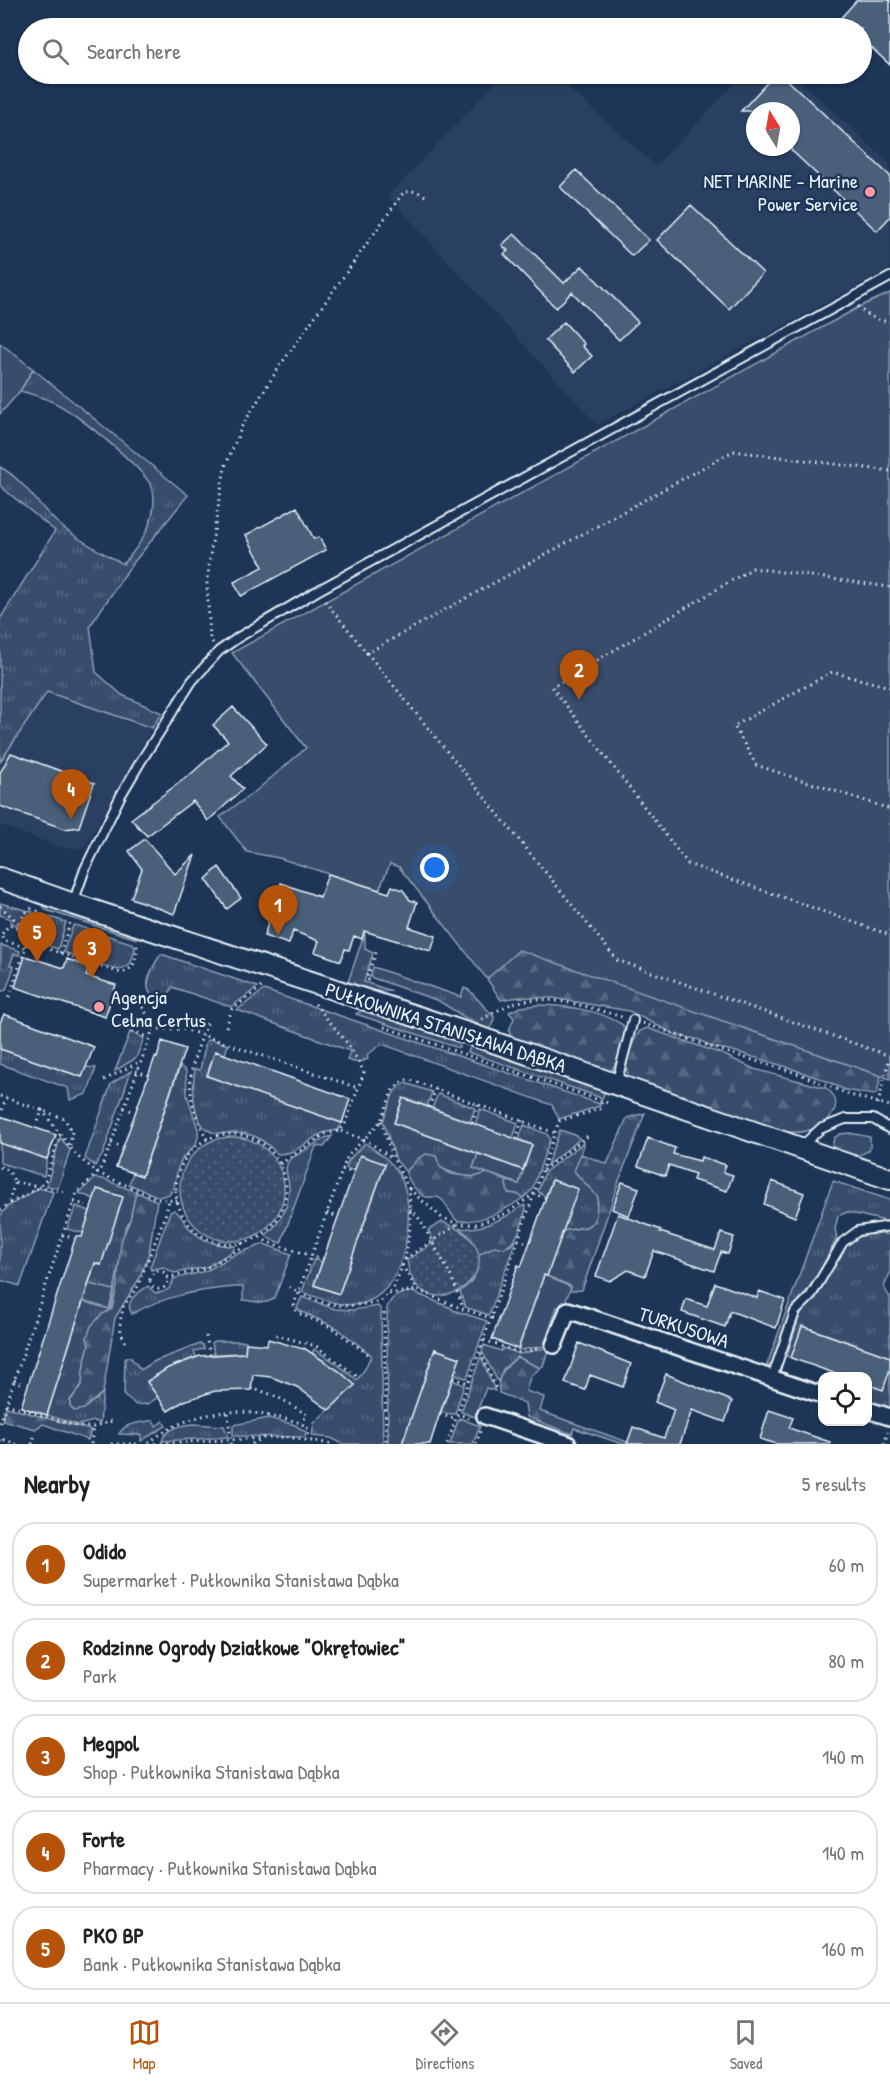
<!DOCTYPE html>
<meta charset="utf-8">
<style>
body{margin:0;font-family:"Patrick Hand",sans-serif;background:#f6f6f6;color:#202124}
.controls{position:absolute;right:18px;bottom:18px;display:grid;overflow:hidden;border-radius:12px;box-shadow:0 2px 4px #0004}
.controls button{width:54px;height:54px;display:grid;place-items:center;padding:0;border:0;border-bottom:2px solid #e0e0e0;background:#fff;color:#202124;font:30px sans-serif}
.compass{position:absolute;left:746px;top:102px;width:54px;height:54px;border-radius:50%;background:#fff;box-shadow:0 2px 4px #0004;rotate:349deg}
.you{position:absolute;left:435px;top:868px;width:21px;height:21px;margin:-15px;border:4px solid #fff;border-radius:50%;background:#1a73e8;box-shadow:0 0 0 9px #1a73e833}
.badge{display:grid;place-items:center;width:39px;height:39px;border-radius:50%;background:#b45309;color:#fff;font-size:20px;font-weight:700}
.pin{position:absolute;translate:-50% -50px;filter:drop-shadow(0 2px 3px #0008)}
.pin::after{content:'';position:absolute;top:32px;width:21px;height:18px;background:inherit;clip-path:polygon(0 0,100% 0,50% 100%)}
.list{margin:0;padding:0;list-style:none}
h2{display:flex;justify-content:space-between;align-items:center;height:78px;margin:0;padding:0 24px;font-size:26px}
h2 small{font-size:20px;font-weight:400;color:#757577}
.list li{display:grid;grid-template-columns:39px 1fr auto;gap:18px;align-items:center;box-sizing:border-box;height:84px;margin:0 12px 12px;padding:0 12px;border:2px solid #e0e0e0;border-radius:24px}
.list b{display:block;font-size:22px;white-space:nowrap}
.list p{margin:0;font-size:20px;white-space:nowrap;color:#757577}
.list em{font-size:20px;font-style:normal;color:#757577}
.icon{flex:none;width:33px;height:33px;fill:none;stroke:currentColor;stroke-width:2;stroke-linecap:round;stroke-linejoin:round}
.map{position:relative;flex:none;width:890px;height:1444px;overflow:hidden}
.search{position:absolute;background:#fff;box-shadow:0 2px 4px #0004;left:18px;right:18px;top:18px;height:66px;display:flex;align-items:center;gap:15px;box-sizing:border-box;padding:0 21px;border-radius:33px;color:#757577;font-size:22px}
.sheet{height:558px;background:#fff}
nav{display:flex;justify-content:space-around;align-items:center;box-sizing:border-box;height:84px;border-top:2px solid #e0e0e0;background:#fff;font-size:16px;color:#757577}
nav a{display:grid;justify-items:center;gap:3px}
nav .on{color:#b45309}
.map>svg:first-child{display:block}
.built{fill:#2a4162;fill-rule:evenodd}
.grass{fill:url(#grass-tufts);stroke:#909fb2;stroke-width:1.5}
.forest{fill:url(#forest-firs);stroke:#909fb2;stroke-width:1.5}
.park{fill:url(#park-dots);stroke:#909fb2;stroke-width:1.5}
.garden{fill:#374d6c;stroke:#909fb2;stroke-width:1.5}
.building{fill:#495e7a;stroke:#e8f1f8;stroke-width:1.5}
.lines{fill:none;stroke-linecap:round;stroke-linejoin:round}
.service-casing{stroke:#e8f1f8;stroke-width:12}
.minor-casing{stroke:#e8f1f8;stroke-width:20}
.tertiary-casing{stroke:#e8f1f8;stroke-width:24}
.path{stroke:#e8f1f8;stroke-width:3;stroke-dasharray:1.5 4.5;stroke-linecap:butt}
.service{stroke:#1d3557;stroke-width:8}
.minor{stroke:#1d3557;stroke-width:15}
.tertiary{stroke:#1d3557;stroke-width:20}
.poi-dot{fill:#ff9aa2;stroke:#1d3557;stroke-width:2}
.labels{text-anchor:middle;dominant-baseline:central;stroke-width:5;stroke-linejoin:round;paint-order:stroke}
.poi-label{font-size:20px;fill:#e8f1f8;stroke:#1d3557;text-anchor:end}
.street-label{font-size:20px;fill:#e8f1f8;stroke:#1d3557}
</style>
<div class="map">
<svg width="890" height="1444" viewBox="0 0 890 1444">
<defs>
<pattern id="grass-tufts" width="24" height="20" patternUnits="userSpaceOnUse" patternTransform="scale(1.5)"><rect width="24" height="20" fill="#374d6c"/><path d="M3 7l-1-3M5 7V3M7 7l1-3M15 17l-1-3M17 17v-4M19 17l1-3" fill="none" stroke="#546782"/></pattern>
<pattern id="forest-firs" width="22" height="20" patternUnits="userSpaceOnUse" patternTransform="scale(1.5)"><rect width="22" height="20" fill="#374d6c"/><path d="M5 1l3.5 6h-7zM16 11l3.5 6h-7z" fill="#546782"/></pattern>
<pattern id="park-dots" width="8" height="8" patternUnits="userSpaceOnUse" patternTransform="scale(1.5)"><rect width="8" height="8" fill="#374d6c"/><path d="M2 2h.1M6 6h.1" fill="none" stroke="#546782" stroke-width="1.8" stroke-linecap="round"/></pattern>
</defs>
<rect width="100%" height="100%" fill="#1d3557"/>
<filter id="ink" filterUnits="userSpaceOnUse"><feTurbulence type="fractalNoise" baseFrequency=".0167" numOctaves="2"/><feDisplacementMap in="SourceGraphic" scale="12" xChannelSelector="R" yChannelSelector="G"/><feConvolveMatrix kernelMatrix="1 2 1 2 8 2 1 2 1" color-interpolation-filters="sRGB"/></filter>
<g filter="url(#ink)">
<path class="built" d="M504,74h49l103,92 88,-92h49l97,90v105l-293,156 -209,-229zM755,111h36v36h-36z
M47,691l105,37 -64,114 -4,5 -8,2 -16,-2 -60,-22v-63z"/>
<path class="grass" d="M33,369l155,126 -58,72 -40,59 6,46 26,23 40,18 -10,15 -105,-36 -47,70v-143l55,-88 -55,-45v-19c26,14 38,40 60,58 19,16 42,27 63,39 19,-21 35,-45 30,-74 -4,-18 -69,-69 -86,-80 -14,-10 -31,-15 -47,-19z
M0,903l33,9 -5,17 -18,-6 1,-4 -11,-4z
M43,905l81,25 13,9 -91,-29z
M40,914l26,8 -8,27 -24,-8v-11z
M75,925l59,19 1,6 -5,15 -12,5 -55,-18 10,-26z
M365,932v17l8,4 -9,29 28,9h-18l-26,-9z
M1,945l19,6 -1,4 -5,-1 -4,11 4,2 -8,23 -6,2z
M161,954l97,33 -27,20 -59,-20 -6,15c-5,-2 -11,-4 -14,-7 -11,-9 3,-32 9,-41z
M373,967l88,30 3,-9 5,2 25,27 -1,8 -6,6 -10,-3v-6l-11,-4 -27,-17 -69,-24z
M264,990l336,114v2l-41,13 -7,-14 -170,-61 -15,11 1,4c-8,4 -13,4 -21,1l3,-9 -113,-41z
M364,1009l97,33 -2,6 -103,-34z
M130,1032l14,6 -8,20 -21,13z
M211,1039l17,6 -3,9 -10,-3 -8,25 135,47 -4,7c-5,1 -10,2 -15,3 -16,7 -27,22 -45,21 -8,-7 -16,-16 -27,-19 -11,-4 -22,-1 -33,-2 -27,-1 -26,-45 -23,-64l5,1 6,-29z
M471,1046l130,44 3,4 -2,4 -134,-46z
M0,1049l82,28 4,-10 10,1 -9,26 -17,6 -2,-12 -68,-24z
M180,1066l6,5 1,24 11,34v8l-2,7 -14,15 -4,9 -4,19 -4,7 -11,3 -30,-13 4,-11 9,3z
M131,1071l-28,83 -8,12 -10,-8 26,-74z
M405,1083l27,9 -5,14 -24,-8 -9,25 84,31 -5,14 15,5c-23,11 -48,-6 -69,-15l-13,14 -10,-12 -13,-39 11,-29 6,-6z
M438,1094l37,14 -5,14 -38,-14z
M480,1109l38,14 -5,15 -38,-14z
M524,1125l23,9 3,5 -18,51 -9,8 -6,-4 -9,-1 -2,-9 1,-3 12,3 13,-39 -13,-6z
M560,1130l15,5 5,4 -33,26z
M850,1133l20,4v12c-10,10 -28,7 -38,-2l2,-9 6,-4z
M332,1136l-8,11 -8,-1 -35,97 -11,-4 -4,-4c14,-12 24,-29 23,-48 0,-11 -7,-18 1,-28l35,-21z
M60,1137l10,13 -12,38 -11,-2z
M365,1143c14,10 29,19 36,35 16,33 6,107 -32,123 -21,10 -46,-2 -67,-9l12,-33 8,3 -8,23 25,9 46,-129 -25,-9 -6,15 -8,-3 2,-7z
M583,1143c1,8 -5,12 -6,19 -1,16 12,24 21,35l-3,24 -9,6 -23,4 14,-42 -25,-9 -7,17 -7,-6 7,-19z
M95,1178l8,1 33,13 -6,28 -5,9 -14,80 -24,29 2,6 -6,27 -1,14 -12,15v6l26,-6 7,-8 -3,31 -6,-2 -16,4 -31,-10 36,-114 26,8 5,-19 -25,-6 6,-21 6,2 21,-68 -24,-8 -4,10 -15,-6z
M833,1181l57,19v22l-43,-10 -9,4 -3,13 2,9 -20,38 -27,38 -18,52 -5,-1z
M39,1188l14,4 -33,94 -20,-6v-64l8,-10z
M76,1206l14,5 -7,22 -16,-4z
M174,1210c6,3 8,9 12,14 12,16 30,22 49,22l-2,5 -26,16 -33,6 -11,-6 -12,3 -1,-3 20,-55z
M875,1232l15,3v38l-6,14 5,9h1v61l-87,-31 -12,32 -4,-2 12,-39 7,-11 12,-11 27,-49 13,-9z
M516,1240l-27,75 -24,-8 -5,-16c13,-8 20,-21 18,-36l17,-9h15z
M264,1244l27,10 -16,43c-7,9 -21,4 -32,3v-13h-8c-37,3 -71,9 -103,27 -9,-13 7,-22 16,-28l7,7c11,0 17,-4 18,-14l33,-8 30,-17z
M413,1292l38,16 2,2 34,11 -20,57 -13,-3 6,-17 -25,-9 -33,95h-14l-1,-136c4,-12 13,-16 26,-16z
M302,1297l33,12 18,1 25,-4 3,4 2,134h-40l-12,-6 -19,-2 2,-13 40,-38 -15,-14 -27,-17 2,-5 18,11 25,20 8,-11 6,-14 -34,-27 -37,-17 -3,-3z
M215,1341h31l-1,12 -31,1 -2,-12z
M200,1344l3,1 1,4 -10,2 2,6 -28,11 -21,13 11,16 -10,7 -12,1 -12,-9 1,-37 3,-2 3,1 10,12 14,-9z
M484,1345l17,6 2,-3 17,6 29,-7 -6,19 -3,2 -23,-11 -14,12 -5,13 -16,-31z
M481,1356l14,35 -9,-3 -10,26 6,2 -1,3 -20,-7z
M890,1369v38l-7,1 -15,-5v-19l15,5z
M452,1380l12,5 -9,29 -14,-1z
M269,1418l26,7 11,7 -1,5 -72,-1v-11z
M459,1418l21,8 -7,18h-23z
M153,1420l3,6 7,-5 3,5 -25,15v-6l-22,-1c7,-13 22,-10 34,-14z
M194,1424l30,2 4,11 -66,4c4,-13 20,-16 32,-17z"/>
<path class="forest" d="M518,949l363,127 -4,16 -3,3 -29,-5 -21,-10 -37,-13 -57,-17 -19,-3 -11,-7 -24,-5 -47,-24 -76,-13 -34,-1 -18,3 -14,-21z
M538,1005c29,1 60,4 85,20 5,14 -4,33 -12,46h-4l-96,-34 -2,-6 5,-13 -5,-6 12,-5z
M647,1028l75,26 32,15 72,19c23,17 0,39 -20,43 -6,2 -14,1 -20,1l-157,-54c-7,-13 3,-36 11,-47z
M645,1113l-25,65 -38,112 -12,1 1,-5 -24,-10 16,-45 23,-4 9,-6 3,-24 -24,-26 7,-17 26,10 20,-46z
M426,1154l10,2 4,11 11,7 23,3 14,-4 19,8 -1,3 2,9 9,1 6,4c-21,14 -39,24 -65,23 -8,-5 -10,-17 -17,-22 -5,-4 -9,-1 -14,-2 -9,-1 -19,-17 -21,-25l13,-14z
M136,1192l21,9 -9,57 -9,21 -24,39 -12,74 -19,17 -10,2 -4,-5v-5l12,-16 1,-14 6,-27 -2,-6 4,-12 10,-11 11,-6 5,-22 4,-46 9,-21z
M524,1205l2,2c-3,15 -7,35 -22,41l-9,-2 -17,9 -11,-21 -8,-6c21,3 47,-10 65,-23z
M517,1357l23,11 -10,9 -4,14 18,6 -4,14 93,33h-10l-49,-16 -2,6 -45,-17 -2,-14 -26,-10c-2,-20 5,-23 18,-36z
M6,1407l85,23 -3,10 -45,-16 -8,5 -33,-9z"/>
<path class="park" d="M180 1189a52 52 0 1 1 104 0a52 52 0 1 1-104 0Z
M442,1222c96,35 -23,123 -35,38l27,-18 -6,-12z"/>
<path class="garden" d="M890,293v786l-371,-129 -32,29 -88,-112 -9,-3 -11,26 -100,-32 -32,-6 -27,-35 37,-27 49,-42 -74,-95 627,-346z
M0,343l33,26 -13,22 -20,23z
M0,1143l47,16 -3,17 -44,-13z
M478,1154l45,16 -4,14 -46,-16z
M544,1275l27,12 -8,21 -6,-1 -13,39 -22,4 -4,-1z
M89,1284l25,6 -5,19 -26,-8z"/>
<path class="building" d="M857,0h33v65l-29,-27v-10h-16l-7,-7z
M775,74h6l109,102v41l-13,14 -86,-81v-39h-50z
M576,170l73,70 -17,16 -72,-69z
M691,205l72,68 -34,36 -72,-69z
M514,234l50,49 18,-17 56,56 -19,18 -47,-48 -16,16 -52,-54 4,-3 -6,-6z
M564,322l20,22 -2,2 10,10 -17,16 -30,-32z
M297,507l17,32 5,-2 7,13 -85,46 -7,-14 29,-15 -17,-32z
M233,707l34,37 -36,32 12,13 -35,32 -15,-20 -46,35 -16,-17 61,-46 36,-32 -15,-16z
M11,753l83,30 -15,44 -14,2 -65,-23v-33z
M145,839l30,35 20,-19 -21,59 -43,-16 11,-29 -13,-18z
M219,867l22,31 -14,11 -21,-30z
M328,874l61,19 3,-7 11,4 7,10 7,2 -8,25 27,9 -5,15 -67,-20 -2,8 -8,-3 -5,14 -4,-1 -4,12 -26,-9 4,-11 -26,-10 -4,13 -25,-8 17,-53 39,14z
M25,956l39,12 3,-9 22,8 -3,9 30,9 -11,32 -90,-30z
M4,1014l90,33 -12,30 -82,-28v-26z
M162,1041l23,8 -43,127 -26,-9 39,-110 2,1z
M215,1051l135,48 -8,24 -135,-47z
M403,1098l129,47 -9,25 -129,-47z
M0,1116l56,19 -9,24 -47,-16z
M648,1138l27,10 -2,6 27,7 1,-4 25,8 -3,7 10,3 -6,16 -34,-11 2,-6 -26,-9 -4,11 -27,-10z
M360,1155l25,9 -46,130 -25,-9z
M552,1180l26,9 -31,87 -3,-1 -26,74 -26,-10 26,-74 3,2z
M772,1181l32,12 -9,24 -31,-13z
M622,1182l17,6 -10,28 -17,-7z
M97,1189l26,8 -22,68 -6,-2 -48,152 -26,-8 55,-171 6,1z
M618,1214l43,16 -1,2 55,18 6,-17 13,4 -6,17 -7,-2 -7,19 -60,-20 -9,25 -17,-6 -18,11 -14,-5z
M715,1283l42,15 2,-7 26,9 -9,28 -46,-17 -5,16 -43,-15 4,-13 21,7z
M802,1326l88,31v12l-7,21 -16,-6v-7h-22l-54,-19z
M268,1339l35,10 1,-1 35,23 16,14 -26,25 -32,-23 -26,-10 -18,-2 -2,15 -36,1 -31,10 -16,10 -21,-29 21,-14 32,-12 45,-3 1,-10 21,2z
M579,1343l52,21 -8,23 -33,-12 -5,15 -20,-7z
M435,1349l25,9 -21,58 -9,28h-28z
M666,1374l66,27 -7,21 -33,-12 -12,34h-53l6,-17 31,11 10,-28 -19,-8z
M769,1410l24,8 -4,10 41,14v2h-53l-17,-5z"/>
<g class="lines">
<g class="service-casing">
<path id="service" d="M73,903l12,-34 36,-74 20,-34 51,-80 27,-30 20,-14 78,-46 573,-314
M616,1084l17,-64
M801,1147l19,-18 25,-10h28l17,10
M772,1378l23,-66 15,-15 33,-55 15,-11 32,-5"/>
</g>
<g class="minor-casing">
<path id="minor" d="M554,1345l14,-35 254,85
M868,1410l22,7
M485,1416l83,28"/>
</g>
<g class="tertiary-casing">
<path id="tertiary" d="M0,878l73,26 397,130 420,145"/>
</g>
<path class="path" d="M858,306c8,10 19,14 32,16
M890,587l-137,-19 -201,119 136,177 202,71
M325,601l42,52
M213,643l-3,-4 -3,-55 4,-35 14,-82 17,-41 37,-59 124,-174c10,-4 17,-1 25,5
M890,687l-58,-15 -98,54 22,39 134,44
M0,906l25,23
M17,928l8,-15 7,-5
M27,942l94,31c14,-3 16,-16 16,-29
M25,947l-20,-6 -4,-6 8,-10 21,7
M60,953l11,-32
M369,980l-3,-1 11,-29
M9,997l29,-87
M482,1019c10,-5 22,-13 33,-16 32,-10 77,5 107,14
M643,1023l86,30 71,21 50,21 40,11
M121,1026l28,12
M226,1027l6,-18 31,-23
M384,1027l224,76
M153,1029h31l174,59
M890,1056l-273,-96 -250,-307 366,-202 157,20
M136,1071l12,4
M104,1080l33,-17
M0,1096l64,22 8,13 -2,14
M878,1104l12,-48
M429,1107l7,-18
M124,1108l11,4
M2,1110l4,-12
M472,1123l6,-18
M341,1131l25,9 27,19
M60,1134l17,22 21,17 60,26 19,2
M176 1189a55 55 0 1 1 110 0a55 55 0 1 1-110 0Z
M207,1139c-26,-49 -18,-69 1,-118
M516,1139l6,-19
M111,1143l12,4
M280,1164l45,-30 15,-3 5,-7 19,-52 -16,-28 -33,-40
M0,1167l8,3 7,12 -6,19
M342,1169l12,4
M543,1170l46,-35
M15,1182l51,10
M409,1189l32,28 17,7h19l30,-11 27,-19 25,-73 41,-12 2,-8
M74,1202l12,3
M410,1209c10,8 15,19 21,31 14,24 24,41 32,69
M0,1210c14,-11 32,-16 45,-28l15,-48 -18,-24 -4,12
M327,1213l11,4
M62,1235l12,3
M260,1237l7,5 56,17
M518,1240l11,3
M405,1259l53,-35
M402,1265l15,25 46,19 28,9 -44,126
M150 1280a9 9 0 1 1 18 0a9 9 0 1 1-18 0Z
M167,1278l37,-9 36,-20 2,-6
M289,1287c34,20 54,22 92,14l13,-14 11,-28 6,-37 -2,-33 -15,-29 -13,-39
M389,1294l28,-4
M384,1313l2,131
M499,1319l-8,-1 43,-124 11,4
M276,1335l40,11 41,30
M206,1336l4,19
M484,1340l36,13 19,-5
M125,1342l-4,-10 -1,-11 4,-16 14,-19 28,-73 3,-13
M481,1353l16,38
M368,1354l-37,-27 -33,-14 -3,-3 -1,-6 53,-147 34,-36 12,-32 11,-9h7l144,53
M453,1378l15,5
M14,1380l8,4
M251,1389c21,3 38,14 56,26l-6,8
M6,1404l73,23h14l19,-6
M228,1413l3,31
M440,1414l11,4 7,-4 11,4
M0,1423l77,-231 21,-19 7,-13 49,-134 -17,-28
M0,1441l4,1v-2l13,4
M149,1443c22,-20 61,-33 92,-31 20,1 41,6 60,11l7,6v11
M32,1444l3,-10
M91,1444l2,-16
M111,1444h30
M149,1444l136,-7 48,7
M252,1444l11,-6
M476,1444l5,-15
M884,1444l4,-12"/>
<use href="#service" class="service"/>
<use href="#minor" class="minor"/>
<use href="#tertiary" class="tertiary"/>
</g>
</g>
<g class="poi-dot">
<circle cx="870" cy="192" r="6"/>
<circle cx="99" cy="1007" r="6"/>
</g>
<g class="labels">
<g class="poi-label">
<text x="858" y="180">NET MARINE - Marine<tspan x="858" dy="23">Power Service</tspan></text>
<text x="111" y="996" text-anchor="start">Agencja<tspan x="111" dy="23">Celna Certus</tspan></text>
</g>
<g class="street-label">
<text transform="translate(446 1027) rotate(18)">PUŁKOWNIKA STANISŁAWA DĄBKA</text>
<text transform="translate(684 1327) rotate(18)">TURKUSOWA</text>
</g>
</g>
</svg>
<div class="controls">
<button><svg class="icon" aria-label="locate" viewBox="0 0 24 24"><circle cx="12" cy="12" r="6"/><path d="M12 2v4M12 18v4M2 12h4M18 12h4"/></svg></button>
</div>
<svg class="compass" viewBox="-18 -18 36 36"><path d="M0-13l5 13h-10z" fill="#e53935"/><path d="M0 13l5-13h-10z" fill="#757577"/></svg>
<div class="you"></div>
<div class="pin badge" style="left:278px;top:935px">1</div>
<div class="pin badge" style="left:579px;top:700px">2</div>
<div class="pin badge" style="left:92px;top:978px">3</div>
<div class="pin badge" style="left:71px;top:819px">4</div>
<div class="pin badge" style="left:37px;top:962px">5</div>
<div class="search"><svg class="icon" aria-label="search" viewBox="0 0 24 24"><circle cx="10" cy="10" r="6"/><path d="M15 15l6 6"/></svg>Search here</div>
</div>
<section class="sheet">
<h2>Nearby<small>5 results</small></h2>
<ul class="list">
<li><span class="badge">1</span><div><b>Odido</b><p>Supermarket · Pułkownika Stanisława Dąbka</p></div><em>60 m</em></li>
<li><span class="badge">2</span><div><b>Rodzinne Ogrody Działkowe &quot;Okrętowiec&quot;</b><p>Park</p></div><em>80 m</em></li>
<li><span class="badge">3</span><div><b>Megpol</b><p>Shop · Pułkownika Stanisława Dąbka</p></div><em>140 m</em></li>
<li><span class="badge">4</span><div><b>Forte</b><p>Pharmacy · Pułkownika Stanisława Dąbka</p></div><em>140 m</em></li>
<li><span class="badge">5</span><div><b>PKO BP</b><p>Bank · Pułkownika Stanisława Dąbka</p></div><em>160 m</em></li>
</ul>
</section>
<nav>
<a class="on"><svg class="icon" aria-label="map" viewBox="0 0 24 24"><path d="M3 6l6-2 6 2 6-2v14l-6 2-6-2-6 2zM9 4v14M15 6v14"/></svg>Map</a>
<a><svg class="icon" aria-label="directions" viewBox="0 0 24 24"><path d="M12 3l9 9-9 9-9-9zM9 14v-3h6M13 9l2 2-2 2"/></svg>Directions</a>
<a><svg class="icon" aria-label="saved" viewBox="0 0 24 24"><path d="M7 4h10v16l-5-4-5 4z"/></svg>Saved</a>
</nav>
